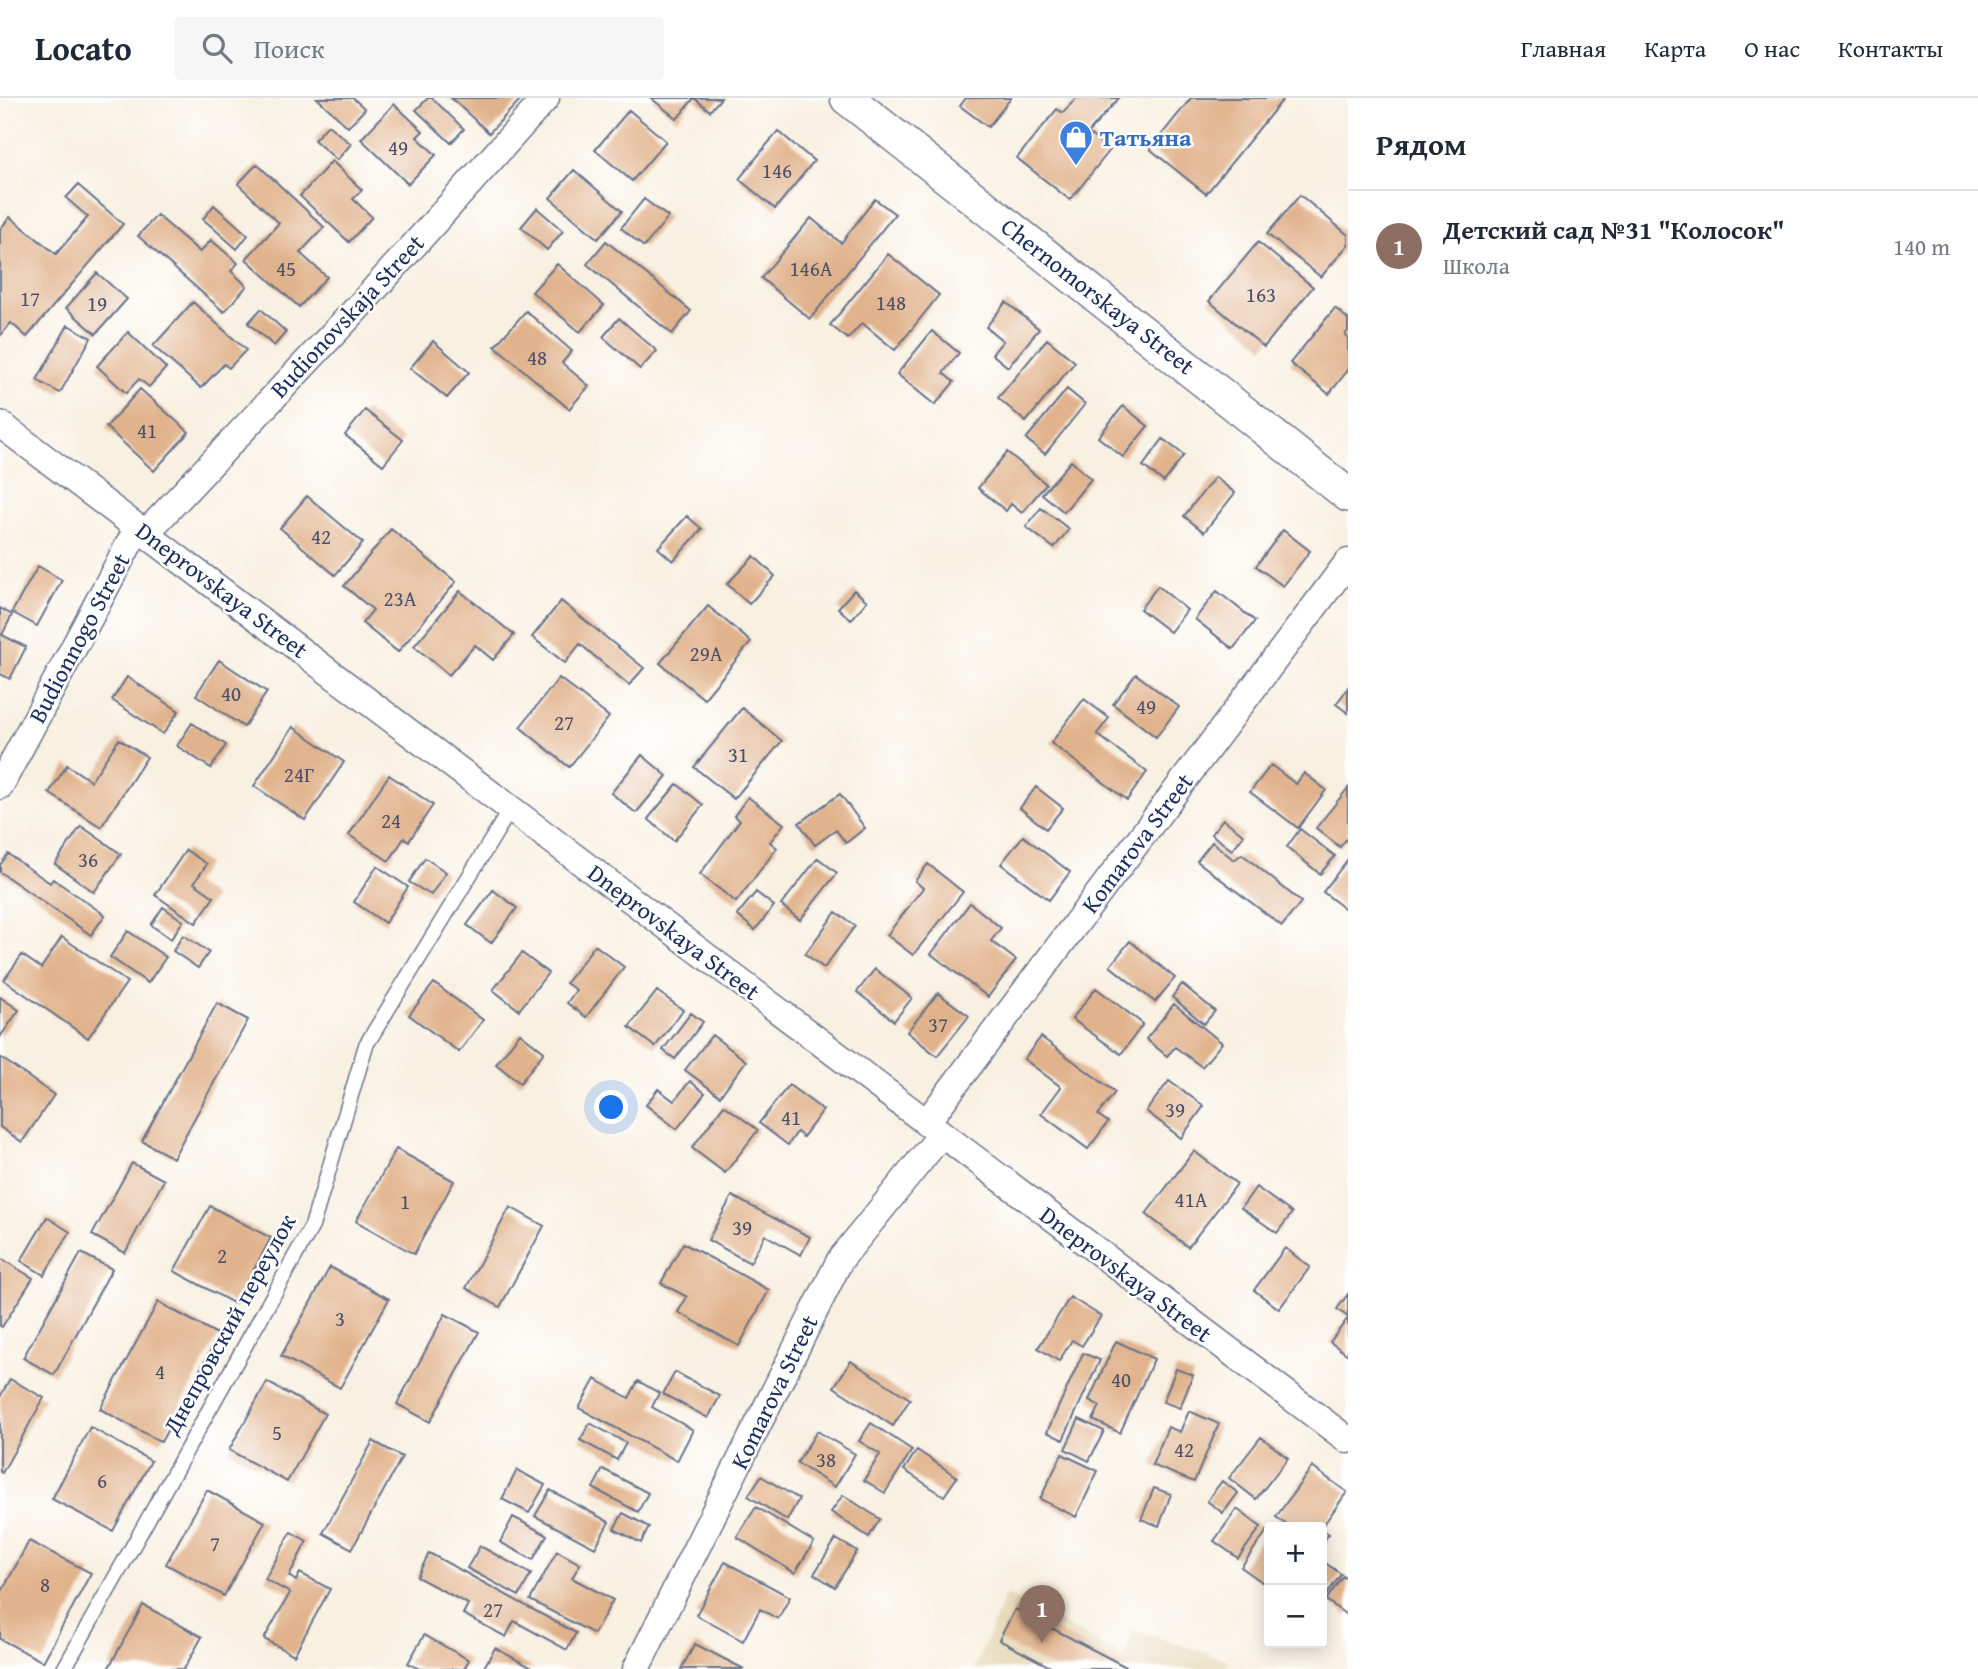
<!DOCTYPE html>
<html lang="ru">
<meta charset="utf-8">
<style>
body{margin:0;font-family:"Gentium Book Plus",serif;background:#f6f6f7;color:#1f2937}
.controls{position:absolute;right:21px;bottom:21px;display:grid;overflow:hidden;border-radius:7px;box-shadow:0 4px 18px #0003}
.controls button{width:63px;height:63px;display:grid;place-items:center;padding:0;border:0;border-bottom:2px solid #e0e1e3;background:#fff;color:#1f2937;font:35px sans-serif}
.you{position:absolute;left:612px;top:1010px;width:24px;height:24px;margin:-18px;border:5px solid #fff;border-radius:50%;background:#1a73e8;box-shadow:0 0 0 10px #1a73e833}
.badge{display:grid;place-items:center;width:46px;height:46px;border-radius:50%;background:#b5179e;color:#fff;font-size:23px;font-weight:700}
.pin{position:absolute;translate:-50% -58px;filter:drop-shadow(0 2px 4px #0008)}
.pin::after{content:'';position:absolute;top:37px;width:24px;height:21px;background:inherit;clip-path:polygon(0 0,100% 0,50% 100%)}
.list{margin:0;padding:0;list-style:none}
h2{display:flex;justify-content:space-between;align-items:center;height:91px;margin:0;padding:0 28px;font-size:30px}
h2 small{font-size:23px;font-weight:400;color:#747a83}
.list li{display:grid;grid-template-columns:46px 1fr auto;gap:21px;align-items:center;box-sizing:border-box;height:112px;padding:0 28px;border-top:2px solid #e0e1e3}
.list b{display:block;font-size:26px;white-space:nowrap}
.list p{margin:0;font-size:23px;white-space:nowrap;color:#747a83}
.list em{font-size:23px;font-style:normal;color:#747a83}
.icon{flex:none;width:38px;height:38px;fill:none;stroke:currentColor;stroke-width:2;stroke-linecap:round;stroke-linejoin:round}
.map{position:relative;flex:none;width:1348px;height:1571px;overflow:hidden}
header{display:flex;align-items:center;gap:42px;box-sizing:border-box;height:98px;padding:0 35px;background:#fff;border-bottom:2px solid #e0e1e3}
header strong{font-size:33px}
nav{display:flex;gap:38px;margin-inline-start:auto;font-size:24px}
.search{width:490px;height:63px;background:#f6f6f7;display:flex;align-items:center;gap:18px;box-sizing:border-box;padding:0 24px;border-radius:7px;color:#747a83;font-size:26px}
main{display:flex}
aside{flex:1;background:#fff}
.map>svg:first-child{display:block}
.built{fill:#e7daba}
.building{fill:#e1b38c}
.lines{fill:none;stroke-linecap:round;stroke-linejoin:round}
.service-casing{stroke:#68738c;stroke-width:17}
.minor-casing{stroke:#68738c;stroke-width:29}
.tertiary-casing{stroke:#68738c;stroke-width:36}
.service{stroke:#fff;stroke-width:14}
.minor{stroke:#fff;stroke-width:26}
.tertiary{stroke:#fff;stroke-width:33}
.labels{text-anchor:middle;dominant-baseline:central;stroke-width:5;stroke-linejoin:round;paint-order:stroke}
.number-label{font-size:21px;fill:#4c506a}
.shop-label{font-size:24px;font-weight:bold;fill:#366cbe;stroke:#fff;text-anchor:start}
.street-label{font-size:24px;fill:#1b2f5e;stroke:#fff}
</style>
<header>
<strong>Locato</strong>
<div class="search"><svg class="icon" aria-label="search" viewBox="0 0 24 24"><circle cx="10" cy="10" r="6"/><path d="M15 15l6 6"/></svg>Поиск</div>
<nav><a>Главная</a><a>Карта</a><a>О нас</a><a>Контакты</a></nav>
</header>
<main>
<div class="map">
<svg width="1348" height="1571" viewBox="0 0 1348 1571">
<rect width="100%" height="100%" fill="#fff"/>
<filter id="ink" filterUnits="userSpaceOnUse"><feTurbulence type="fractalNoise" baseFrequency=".0143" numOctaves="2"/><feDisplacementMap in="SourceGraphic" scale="14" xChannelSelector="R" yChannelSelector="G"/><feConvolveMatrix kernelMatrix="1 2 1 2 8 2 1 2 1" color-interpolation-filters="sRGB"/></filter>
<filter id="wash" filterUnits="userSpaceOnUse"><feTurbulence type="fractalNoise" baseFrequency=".00686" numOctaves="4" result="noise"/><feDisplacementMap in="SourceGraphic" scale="28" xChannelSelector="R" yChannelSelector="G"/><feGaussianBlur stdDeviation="1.57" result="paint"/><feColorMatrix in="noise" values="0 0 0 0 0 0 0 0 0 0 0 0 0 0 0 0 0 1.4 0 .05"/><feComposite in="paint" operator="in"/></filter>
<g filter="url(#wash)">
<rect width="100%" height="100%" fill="#f8f0e1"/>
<path class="built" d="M1006,1496l118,63 10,-27 94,30 -4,9h-250z"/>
<g id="blocks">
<path class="building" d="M317,0h36l12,11 -17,18z
M428,0h4l32,31 -13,14 -35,-33z
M451,0h71l-33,35z
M651,0h70l-11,13 -16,-13 -17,21z
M966,0h45l-23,29 -28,-21z
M1076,0h43l-31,35 22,17 -40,50 -53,-42 40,-49 6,4z
M1191,0h93l-78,96 -56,-45z
M394,6l29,27 -6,6 19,18 -28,29 -47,-45z
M629,12l37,31 -34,40 -37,-31z
M328,27l23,19 -14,16 -23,-20z
M778,33l36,30 -39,48 -36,-30z
M332,63l30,29 -9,9 19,18 -23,25 -49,-46z
M257,66l67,63 -24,26 27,24 -28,30 -53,-48 33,-36 -41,-39z
M574,72l48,41 -24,28 -48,-41z
M78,87l45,39 -96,113 -16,-14 -11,13v-107l10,-12 46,37 32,-37 -22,-19z
M1300,97l48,40v10l-27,32 -54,-43z
M644,101l24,18 -24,30 -23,-19z
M875,101l20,15 -85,105 -49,-41 50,-60 30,25z
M214,107l34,30 -11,14 -34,-30z
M537,110l26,23 -16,19 -26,-23z
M157,117l43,37 11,-12 27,23 -7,8 16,15 -23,26 -86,-76z
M606,143l85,70 -19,23 -85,-70z
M1258,144l55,45 -49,60 -55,-46z
M888,156l51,41 -44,55 -33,-27 -14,16 -18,-14z
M557,166l47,41 -24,27 -48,-40z
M97,175l30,26 -31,35 -30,-26z
M193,204l53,48 -17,18 -5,-4 -23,24 -48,-42z
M1006,204l33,27 -31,38 -16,-13 11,-13 -17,-14z
M1335,210l13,11v12l-3,4 3,3v32l-19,24 -39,-31z
M261,211l25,23 -12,14 -26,-23z
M526,213l46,40 -10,12 27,23 -20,23 -74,-63z
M619,220l38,33 -17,18 -37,-32z
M68,227l23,13 -31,55 -23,-13z
M932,233l27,22 -16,20 11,9 -19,23 -38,-31z
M128,234l38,36 -17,19 -10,-8 -13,14 -29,-27z
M1047,241l28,23 -49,60 -28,-24z
M433,243l36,31 -22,26 -37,-30z
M140,291l49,43 -35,39 -48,-44z
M1067,291l18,15 -40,50 -19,-15z
M1123,308l25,20 -25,31 -25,-20z
M365,312l38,30 -20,25 -38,-30z
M1163,341l21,16 -20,27 -21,-16z
M1007,354l39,32 -24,29 -11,-9 -5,7 -28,-23z
M1071,363l20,18 -27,33 -22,-18z
M1215,379l20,16 -31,39 -20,-16z
M307,398l56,47 -28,32 -55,-47z
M1041,410l28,21 -15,19 -28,-21z
M687,418l15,13 -29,32 -15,-13z
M391,431l65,53 -58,70 -36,-29 11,-13 -29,-24z
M1283,432l27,21 -27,35 -27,-20z
M754,458l21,20 -26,28 -22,-20z
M38,468l24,14 -25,46 -25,-14z
M1158,488l29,24 -17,22 -30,-23z
M854,492l13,11 -16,19 -13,-12z
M460,493l54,44 -21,25 -18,-15 -26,30 -35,-29z
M1217,493l38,30 -22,28 -38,-30z
M561,503l83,67 -15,17 -49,-41 -15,19 -33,-26z
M708,508l43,36 -47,57 -44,-36z
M0,510l12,7 -10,20 24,12 -16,32 -10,-5z
M219,562l48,32 -23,35 -48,-32z
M1136,576l43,33 -23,30 -43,-33z
M127,579l52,34 -16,23 -51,-34z
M559,580l50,39 -40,50 -49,-40z
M1348,590v25l-12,-9z
M1084,601l25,19 -12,16 50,38 -20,28 -76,-57z
M742,610l40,33 -48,58 -40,-32z
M192,625l34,22 -15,23 -34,-22z
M293,629l51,35 -39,58 -51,-34z
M119,641l28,18 -46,70 -52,-34 18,-28 24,16z
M642,657l25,21 -31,37 -25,-20z
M1271,667l25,19 8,-11 22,17 -28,38 -48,-36z
M389,677l44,30 -24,36 -5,-3 -15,23 -40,-26z
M677,686l26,21 -29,36 -26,-22z
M1036,689l27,21 -17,21 -26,-21z
M1348,690v49l-8,10 -24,-19z
M840,696l25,34 -19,15 -10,-13 -21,15 -16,-22z
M748,699l36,27 -14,18 7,6 -41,54 -36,-28 40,-54 -6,-4z
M1223,721l21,16 -12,15 -21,-16z
M81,728l40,28 -27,38 -39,-28z
M1300,731l35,27 -15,18 -33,-27z
M1023,738l47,36 -21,28 -48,-36z
M1212,744l22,18 8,-6 59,48 -19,24 -85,-65z
M186,752l21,14 -13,19 20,14 -18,26 -41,-28z
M8,756l42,29 3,-4 52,36 -14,20 -91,-63v-7z
M425,760l21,14 -15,23 -22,-13z
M818,760l19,15 -37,47 -19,-15z
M1348,761v52l-25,-19z
M928,766l35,28 -50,63 -26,-20 36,-47 -8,-7z
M377,768l31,21 -23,36 -31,-21z
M493,792l24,18 -26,35 -24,-18z
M756,794l18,14 -19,24 -18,-15z
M970,805l31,25 -10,13 25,19 -28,37 -57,-43z
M163,809l20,14 -12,18 -20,-14z
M836,814l19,14 -31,42 -19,-14z
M128,833l38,26 -18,26 -38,-26z
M183,837l26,17 -11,16 -25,-17z
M62,839l65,45 -39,56 -84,-58 18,-25 19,13z
M1130,843l45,37 -20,24 -45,-36z
M595,847l29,22 -38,50 -19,-14 9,-13 -10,-7z
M522,855l26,20 -29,37 -26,-20z
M875,871l37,29 -18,23 -37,-29z
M434,885l49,37 -24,32 -50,-37z
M1182,886l33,27 -11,13 -32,-27z
M1096,890l47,36 -22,30 -49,-35z
M657,893l26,19 -28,37 -26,-20z
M938,895l31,23 -32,40 -30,-24z
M0,899l19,13 -19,27z
M217,905l31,17 -75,138 -31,-17z
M1174,906l48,39 -20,24 -27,-20 -8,9 -21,-17z
M691,915l12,9 -28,37 -12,-9z
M520,935l24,19 -24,31 -24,-19z
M712,937l34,26 -26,35 -35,-26z
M1041,939l74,55 -17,23 10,7 -20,27 -47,-35 20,-27 -37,-28z
M0,959l54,38 -32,47 -22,-15z
M690,983l15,12 -28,36 -31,-24 12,-16 16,12z
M1169,983l35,25 -23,32 -35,-27z
M789,987l34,25 -20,27 -6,-5 -9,13 -29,-22z
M724,1007l34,25 -33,43 -33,-25z
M396,1051l58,32 -40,73 -58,-33z
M1194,1053l43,33 -49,63 -42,-33z
M132,1065l32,17 -39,73 -33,-18z
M1256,1089l36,26 -15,20 -36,-25z
M732,1098l78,41 -9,18 -36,-20 -15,28 -42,-23z
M210,1108l61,32 -36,66 -61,-33z
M510,1109l34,19 -44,81 -34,-19z
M47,1119l23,15 -26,43 -23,-14z
M683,1145l86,47 -30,56 -61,-34 9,-15 -26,-14z
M1285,1150l25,19 -31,42 -25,-19z
M81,1155l31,16 -58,106 -31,-17z
M0,1160l33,20 -31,49 -2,-1z
M330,1169l59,32 -49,89 -59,-32z
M1348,1196v23l-11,-8z
M1070,1199l31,19 -19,30 -10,-6 -13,21 -21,-13z
M158,1204l61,33 -58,107 -61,-33z
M445,1216l34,18 -49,90 -33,-18z
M1348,1220v37l-18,-13z
M1116,1243l38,18 -34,74 -27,-13 7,-14 -11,-6z
M1083,1255l17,7 -37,80 -16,-8z
M851,1263l59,38 -17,27 -59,-39z
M1176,1271l17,6 -13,33 -17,-6z
M675,1274l45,24 -12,22 -45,-24z
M10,1281l34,19 -42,75 -2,-1v-75z
M595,1281l34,19 9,-17 21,12 -7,14 41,23 -16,31 -98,-53z
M267,1284l58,32 -38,68 -58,-32z
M1189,1313l30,13 -25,58 -42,-17 16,-38 12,5z
M1079,1321l25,12 -15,30 -24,-12z
M590,1325l36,20 -9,17 -37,-20z
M871,1325l41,27 -27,43 -21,-13 16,-26 -21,-13z
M90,1329l61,34 -38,70 -61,-32z
M817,1333l38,23 -20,33 -38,-24z
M1261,1339l27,21 -32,41 -27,-21z
M373,1343l29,16 -50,92 -29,-16z
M917,1352l40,27 -13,19 -40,-26z
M1062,1356l36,17 -22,46 -36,-18z
M1312,1369l35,25 -25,35h-32l-14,-10z
M603,1371l45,24 -10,19 -45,-24z
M517,1372l28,15 -16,28 -27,-14z
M761,1378l38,23 -12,21 -39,-24z
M1222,1383l16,12 -15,20 -16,-12z
M1154,1390l17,6 -12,32 -18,-7z
M207,1392l58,32 -41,74 -58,-32z
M550,1392l59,32 -14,26 -60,-32z
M843,1397l37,24 -11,18 -38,-25z
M756,1409l58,35 -19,31 -58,-36z
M1237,1411l24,18 -23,31 -24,-17z
M623,1415l26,14 -8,16 -27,-14z
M513,1419l34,18 -14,25 -33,-18z
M1322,1431l7,5 -7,9z
M1267,1433l2,1v55l-28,-20z
M291,1434l16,9 -18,35 7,5 4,-8 30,16 -36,66 -30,-16 26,-46 -25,-14z
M836,1441l21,12 -22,36 -21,-13z
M29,1443l62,32 -48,89 -43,-23v-44z
M480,1448l51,28 -12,22 -52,-28z
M557,1453l23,13 -8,14 41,22 -19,34 -64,-34z
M429,1455l147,80 -9,17 -53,-29 -8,16 -43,-23 5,-10 -51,-27z
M725,1464l65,35 -12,22 -18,-10 -17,32 -47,-26z
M1324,1464l17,12 -19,27v-37z
M1343,1478l5,4v36l-22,-16z
M143,1507l59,32 -18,32h-76z
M1015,1511l115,60h-76l-55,-29z
M424,1537l45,25 -5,9h-45l-11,-6z
M695,1546l49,25h-63z
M495,1550l39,21h-51z"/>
</g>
</g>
<g filter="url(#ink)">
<use href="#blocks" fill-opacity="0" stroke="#68738c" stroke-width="2"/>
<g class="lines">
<g class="service-casing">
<path id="service" d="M64,1571l248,-443 54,-181 145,-237"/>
</g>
<g class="minor-casing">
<path id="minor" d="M0,326c451,336 898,678 1348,1016
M146,435l216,-230 184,-205
M0,688l138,-259
M926,1025l422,-561
M636,1571l204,-409 101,-125"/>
</g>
<g class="tertiary-casing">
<path id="tertiary" d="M847,0l501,397"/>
</g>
<use href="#service" class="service"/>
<use href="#minor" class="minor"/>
<use href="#tertiary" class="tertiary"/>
</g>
</g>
<defs>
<g id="shop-pin" transform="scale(1.75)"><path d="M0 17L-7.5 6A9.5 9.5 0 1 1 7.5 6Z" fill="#3f7fe0" stroke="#fff"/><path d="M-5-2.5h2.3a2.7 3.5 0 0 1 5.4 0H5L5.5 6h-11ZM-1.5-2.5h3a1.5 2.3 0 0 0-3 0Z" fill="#fff"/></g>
</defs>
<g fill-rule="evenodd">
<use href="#shop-pin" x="1076" y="39"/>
</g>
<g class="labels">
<g class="number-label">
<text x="398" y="49">49</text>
<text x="777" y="72">146</text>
<text x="286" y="170">45</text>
<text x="811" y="170">146А</text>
<text x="1261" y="196">163</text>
<text x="30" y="200">17</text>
<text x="891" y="204">148</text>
<text x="97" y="205">19</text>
<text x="537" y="259">48</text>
<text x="147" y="332">41</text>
<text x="321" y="438">42</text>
<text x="400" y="500">23А</text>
<text x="706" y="555">29А</text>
<text x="231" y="595">40</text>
<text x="1146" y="608">49</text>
<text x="564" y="624">27</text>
<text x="738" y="656">31</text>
<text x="299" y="676">24Г</text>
<text x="391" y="722">24</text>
<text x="88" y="761">36</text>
<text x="938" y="926">37</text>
<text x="1175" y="1011">39</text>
<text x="791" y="1019">41</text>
<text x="1191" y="1101">41А</text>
<text x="405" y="1103">1</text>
<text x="742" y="1129">39</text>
<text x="222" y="1157">2</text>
<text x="340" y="1220">3</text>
<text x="160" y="1273">4</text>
<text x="1121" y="1281">40</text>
<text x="277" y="1334">5</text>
<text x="1184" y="1351">42</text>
<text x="826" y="1361">38</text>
<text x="102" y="1382">6</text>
<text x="215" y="1445">7</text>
<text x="45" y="1486">8</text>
<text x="493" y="1511">27</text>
</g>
<g class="shop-label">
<text x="1100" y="39">Татьяна</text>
</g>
<g class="street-label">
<text transform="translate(1098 198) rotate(38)">Chernomorskaya Street</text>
<text transform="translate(347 218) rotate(-47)">Budionovskaja Street</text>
<text transform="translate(222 492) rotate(37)">Dneprovskaya Street</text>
<text transform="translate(79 540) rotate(-62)">Budionnogo Street</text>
<text transform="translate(1137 745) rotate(-53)">Komarova Street</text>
<text transform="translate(674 834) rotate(37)">Dneprovskaya Street</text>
<text transform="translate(1126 1176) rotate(37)">Dneprovskaya Street</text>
<text transform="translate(229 1226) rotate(-61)">Днепровский переулок</text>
<text transform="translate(774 1294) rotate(-64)">Komarova Street</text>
</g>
</g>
</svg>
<div class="controls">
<button>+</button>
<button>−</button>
</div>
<div class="you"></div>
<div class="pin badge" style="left:1042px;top:1545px;background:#8d6e63">1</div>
</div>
<aside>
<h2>Рядом<small></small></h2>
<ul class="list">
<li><span class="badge" style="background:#8d6e63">1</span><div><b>Детский сад №31 &quot;Колосок&quot;</b><p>Школа</p></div><em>140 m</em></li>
</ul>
</aside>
</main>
